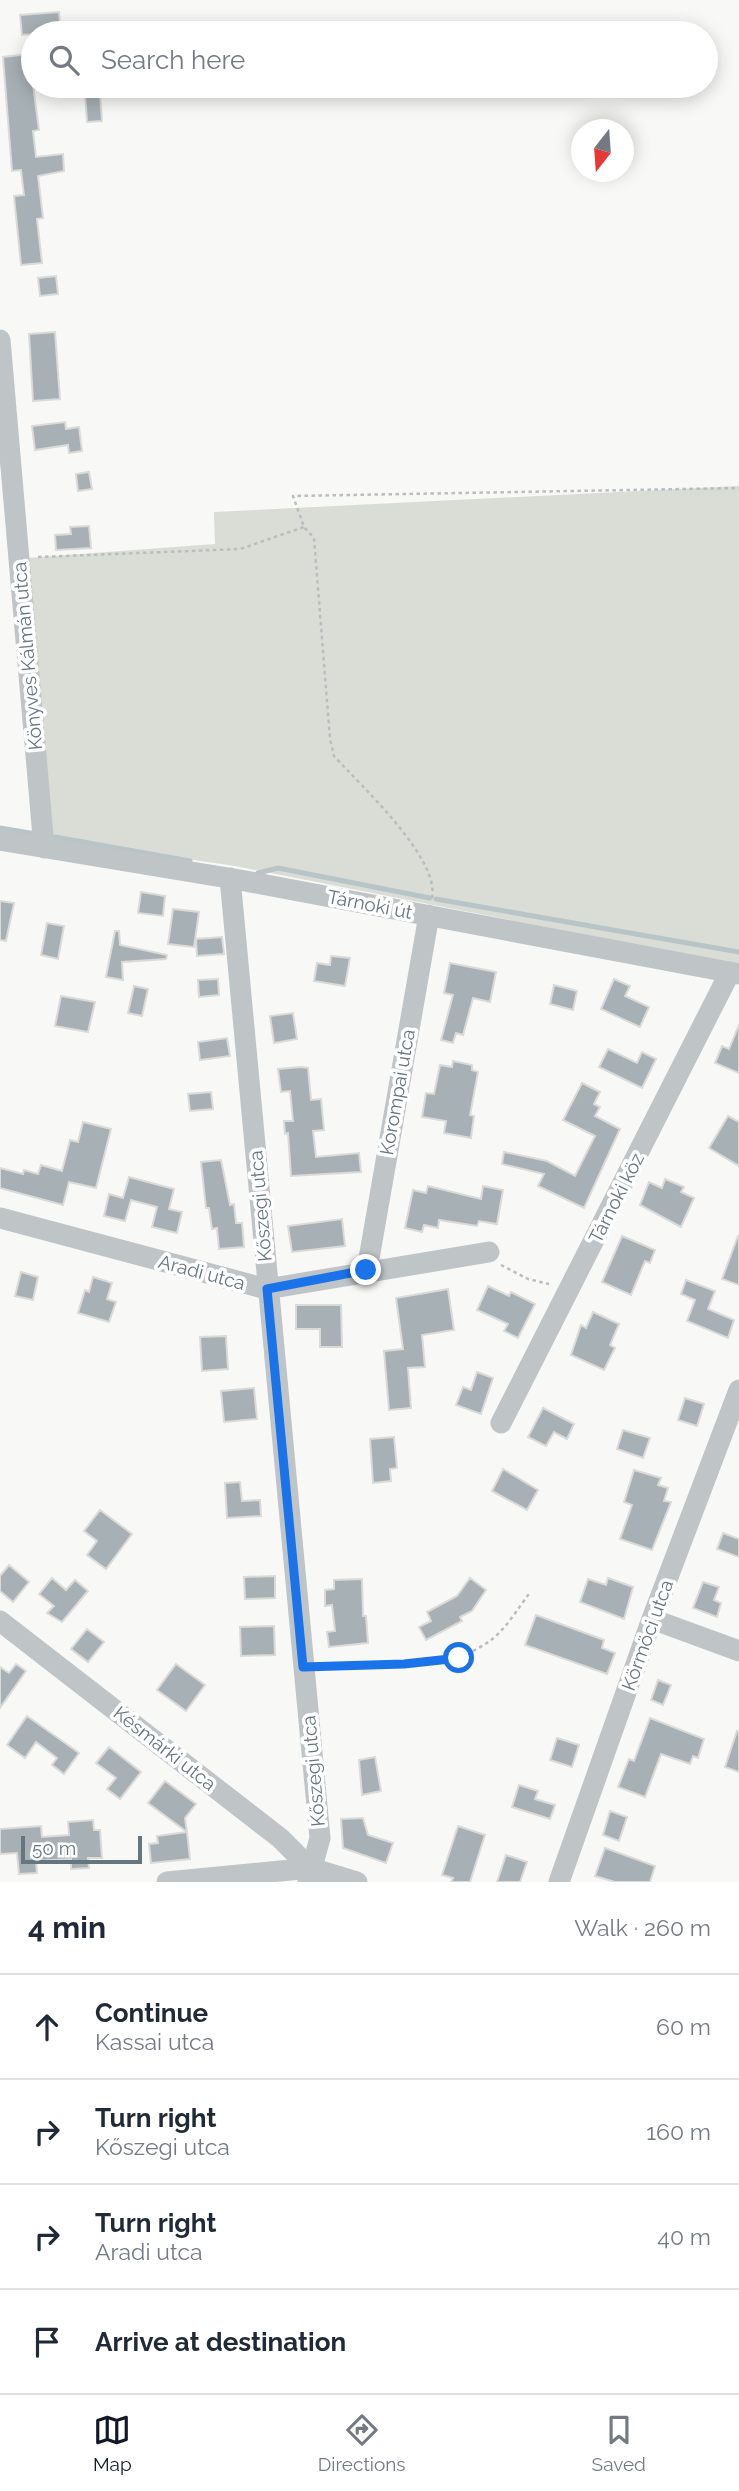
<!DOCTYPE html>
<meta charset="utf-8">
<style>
body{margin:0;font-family:Raleway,sans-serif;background:#f2f2f3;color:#1f2937}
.compass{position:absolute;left:571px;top:119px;width:63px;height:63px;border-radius:50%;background:#fff;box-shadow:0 4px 18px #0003;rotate:197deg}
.scale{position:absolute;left:21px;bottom:18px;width:121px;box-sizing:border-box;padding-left:7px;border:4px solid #65767f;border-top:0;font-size:19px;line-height:24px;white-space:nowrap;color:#65767f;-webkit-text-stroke:5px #fff;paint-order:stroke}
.stop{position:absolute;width:21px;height:21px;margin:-16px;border:5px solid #1a73e8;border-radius:50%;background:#fff}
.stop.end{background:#1a73e8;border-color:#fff;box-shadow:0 2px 7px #0008}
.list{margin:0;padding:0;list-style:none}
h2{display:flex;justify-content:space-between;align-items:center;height:91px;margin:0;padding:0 28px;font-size:30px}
h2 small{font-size:23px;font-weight:400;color:#747a83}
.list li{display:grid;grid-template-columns:46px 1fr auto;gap:21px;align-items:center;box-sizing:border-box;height:105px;padding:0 28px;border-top:2px solid #e0e1e3}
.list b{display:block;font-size:26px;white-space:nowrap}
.list p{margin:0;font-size:23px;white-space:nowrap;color:#747a83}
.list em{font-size:23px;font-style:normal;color:#747a83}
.icon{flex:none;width:38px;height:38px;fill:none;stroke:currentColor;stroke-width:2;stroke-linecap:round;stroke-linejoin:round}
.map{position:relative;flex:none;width:739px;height:1882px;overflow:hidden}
.search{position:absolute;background:#fff;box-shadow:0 4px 18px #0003;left:21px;right:21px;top:21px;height:77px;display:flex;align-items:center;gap:18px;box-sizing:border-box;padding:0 24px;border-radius:38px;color:#747a83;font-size:26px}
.sheet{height:511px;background:#fff}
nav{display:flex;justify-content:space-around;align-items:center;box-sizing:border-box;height:98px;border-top:2px solid #e0e1e3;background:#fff;font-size:19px;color:#747a83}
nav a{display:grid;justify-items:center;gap:4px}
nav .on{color:#111827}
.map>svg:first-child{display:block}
.green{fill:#d9ddd5}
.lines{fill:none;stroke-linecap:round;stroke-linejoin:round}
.stream{stroke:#b8c5c8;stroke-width:5}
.building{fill:#a7b0b5;stroke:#dadad8;stroke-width:2}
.path{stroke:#babdbf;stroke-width:2.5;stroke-dasharray:3.5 3.5;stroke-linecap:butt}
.minor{stroke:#bfc4c7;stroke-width:21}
.route{stroke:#1a73e8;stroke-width:9}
.labels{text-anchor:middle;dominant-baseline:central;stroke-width:7;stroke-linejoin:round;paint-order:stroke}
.street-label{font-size:19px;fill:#65767f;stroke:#fff}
</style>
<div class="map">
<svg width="739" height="1882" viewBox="0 0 739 1882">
<rect width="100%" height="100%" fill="#f8f8f6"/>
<path class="green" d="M739,486v479l-504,-99 -186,-27 -22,-281 188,-14 -1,-32z"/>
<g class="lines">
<path class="stream" d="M0,828l36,6
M55,837l135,24
M258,873l20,-5 152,30
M436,899l303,53"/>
</g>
<path class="building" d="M59,12l2,20 -39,3 -2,-20z
M29,54l10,76 -6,1 3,26 27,-3 1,17 -26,5 5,42 -6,1 5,44 -21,2 -7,-69 10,-1 -3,-25 -9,1 -9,-114z
M100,93l2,28 -15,1 -2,-28z
M56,276l2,18 -18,2 -2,-18z
M55,332l5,67 -27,2 -4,-67z
M65,422l1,7 13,-2 3,24 -13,2 -1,-8 -33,5 -3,-24z
M89,472l3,17 -14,2 -2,-17z
M89,526l2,22 -35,2 -1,-15 16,-1 -1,-7z
M141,892l24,4 -2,20 -25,-3z
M0,901l14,2 -8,38 -6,-1z
M173,909l26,3 -5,35 -26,-3z
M47,923l17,3 -6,33 -17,-4z
M115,931h4l1,14 47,10 -1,4 -44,3 1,18 -17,-3z
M222,937l2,17 -27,2 -1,-17z
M331,956l19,2 -5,28 -31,-5 3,-18 13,2z
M450,963l46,9 -6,30 -17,-4 -10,37 -7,-2 -3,10 -12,-3 12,-45 -9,-2z
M218,979l1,16 -20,2 -1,-17z
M614,979l16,7 -5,10 24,11 -9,20 -39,-18z
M554,985l23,6 -4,19 -23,-6z
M134,986l14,3 -6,27 -14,-3z
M61,996l34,6 -7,30 -33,-6z
M293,1013l4,26 -23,4 -4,-27z
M739,1025v48l-24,-10 7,-17 7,3z
M227,1038l3,18 -30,4 -2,-18z
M608,1049l29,14 5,-11 14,7 -14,29 -43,-21z
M453,1061l19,4v5l6,2 -8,43 4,1 -3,22 -27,-5 2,-12 -24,-4 4,-24 8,1 6,-29 12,2z
M301,1067l7,1 3,32 10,-1 3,31 -11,1 3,26 43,-4 2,19 -70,4 -3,-43 -3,1 -1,-13h9l-3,-30 -9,1 -3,-23z
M582,1083l18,9 -6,12 6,3 -5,9 25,13 -36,79 -46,-22 6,-12 -42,-10 2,-12 43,9 28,15 20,-40 -32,-16z
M211,1092l2,17 -23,2 -2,-17z
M728,1116l11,6v44l-30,-18z
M83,1122l28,7 -15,59 -27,-6 -6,23 -63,-17v-20l23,6 1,-4 14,4 3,-9 21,6 8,-31 8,2z
M221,1160l9,45 4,-1 2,19h6l2,24 -25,2 -2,-21 -5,1 -3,-21h-3l-5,-46z
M129,1177l45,12 -5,20 13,3 -5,21 -25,-6 5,-20 -26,-7 -6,21 -21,-5 5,-22 14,4z
M665,1179l19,8 -3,5 13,6 -13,29 -41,-22 9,-23 13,6z
M428,1186l53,13 2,-13 20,4 -6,34 -18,-3 -2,5 -38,-6 -1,8 -14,-3 -2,7 -17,-4 8,-38 13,3z
M342,1219l3,27 -53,6 -4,-26z
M622,1236l33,14 -5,13 -5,-2 -14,34 -29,-13z
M738,1236h1v49l-17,-6z
M21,1272l17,5 -5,23 -18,-4z
M93,1277l19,6 -5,16 9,3 -7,20 -31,-9 7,-23 4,2z
M686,1280l29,11 -7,18 26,11 -6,18 -41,-17 8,-21 -14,-6z
M488,1286l21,10 2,-4 24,12 -17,34 -14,-7 4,-7 -31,-14z
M448,1289l6,41 -32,5 3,32 -17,1 3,40 -22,2 -5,-59 19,-2 -7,-51z
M296,1305h45l1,42h-22v-18h-24z
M593,1312l26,12 -9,21 5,3 -11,22 -33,-15 10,-30 5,3z
M226,1336l2,33 -26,2 -2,-34z
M477,1372l16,6 -12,36 -25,-9 7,-18 8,3z
M254,1388l3,31 -33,3 -3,-31z
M685,1398l19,6 -7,22 -19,-6z
M543,1408l31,16 -7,15 -13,-7 -8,14 -18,-9z
M623,1430l27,8 -7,20 -26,-9z
M394,1437l3,31 -7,1 1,12 -18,2 -3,-44z
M503,1469l35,21 -11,20 -35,-19z
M634,1470l27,8 -3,7 10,3 -4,13 7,1 -19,48 -32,-11 12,-34 -8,-3z
M240,1482l2,19 18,-1 1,16 -34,2 -2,-35z
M100,1510l32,24 -26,35 -19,-14 10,-14 -13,-10z
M723,1533l16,6v18l-22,-8z
M9,1565l20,17 -16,20 -13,-11v-15z
M275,1576v22l-30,1 -1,-22z
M52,1578l14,12 9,-10 13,11 -26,31 -15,-9 7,-7 -15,-12z
M470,1578l16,12 -14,21 -12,6 2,4 -36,19 -7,-13 12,-6 -4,-9 30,-16z
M608,1578l25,9 -9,32 -44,-17 8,-23 18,6z
M362,1579l1,37h3l2,27 -39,4 -2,-15 8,-1 -3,-26 -7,1v-16l9,-1v-9z
M703,1582l16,5 -5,13 7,3 -4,14 -24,-9z
M536,1615l68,25 -2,8 13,5 -8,21 -82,-29z
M274,1626l1,29 -34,1 -1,-29z
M87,1629l17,13 -16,20 -17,-13z
M16,1664l10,7 -26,37v-41l9,6z
M176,1664l29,21 -19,26 -29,-21z
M658,1680l13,5 -8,20 -12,-5z
M27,1716l52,37 -15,21 -12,-9 5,-7 -21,-16 -11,16 -18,-13z
M650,1718l54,21 -6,19 -5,-2 -3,8 -29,-10 -16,43 -27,-10 11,-28 5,2z
M737,1731l2,1v40l-14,-5z
M557,1738l22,7 -7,22 -22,-7z
M109,1747l32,25 -21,27 -13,-10 9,-11 -20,-15z
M375,1757l6,34 -19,4 -3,-35z
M165,1781l31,23 -11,14 2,14 -39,-29z
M519,1785l19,6 -3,8 20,6 -5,14 -38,-12z
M610,1811l17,6 -8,24 -16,-6z
M363,1818l5,17 25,8 -7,20 -43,-15 -2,-29z
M93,1820l1,10h6l2,28h-14l1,10 -18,1v-10l-35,2 1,12 -18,1 -2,-21 -17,1v-25l41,-3 1,11 27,-2 -1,-13z
M458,1826l27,9 -15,47h-19l2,-4 -11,-3z
M187,1832l3,27 -39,4 -2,-19 9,-1 -1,-7z
M605,1848l50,18 -5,16h-35l-20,-6z
M506,1855l21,7 -7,20h-23z"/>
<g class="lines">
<path class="path" d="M38,557l202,-8 64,-22
M432,898c8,-40 -71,-112 -98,-142l-4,-17 -16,-201 -10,-11 -11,-31 446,-8
M501,1265l27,14 21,5
M321,1667c54,-2 125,7 170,-27 15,-11 27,-32 38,-46"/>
<path class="minor" d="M0,340l44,508
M0,840l240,40 499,94
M230,878l90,960 -12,44
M0,1218l267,71 222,-37
M367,1270l62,-355
M501,1423l229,-451
M652,1619l87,32
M0,1621l280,217 44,44
M167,1882l144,-14 46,14
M559,1882l93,-263 87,-229"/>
</g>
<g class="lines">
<path class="route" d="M366,1270l-99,19 36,378 101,-3 55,-6"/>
</g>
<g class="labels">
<g class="street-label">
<text transform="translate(27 656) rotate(-95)">Könyves Kálmán utca</text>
<text transform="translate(370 904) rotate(11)">Tárnoki út</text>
<text transform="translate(397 1092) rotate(-80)">Korompai utca</text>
<text transform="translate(616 1198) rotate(-63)">Tárnoki köz</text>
<text transform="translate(260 1206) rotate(-95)">Kőszegi utca</text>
<text transform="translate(202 1272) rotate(15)">Aradi utca</text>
<text transform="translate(647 1635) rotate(-70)">Körmöci utca</text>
<text transform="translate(165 1748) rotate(38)">Késmárki utca</text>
<text transform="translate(313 1771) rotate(-95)">Kőszegi utca</text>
</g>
</g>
</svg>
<svg class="compass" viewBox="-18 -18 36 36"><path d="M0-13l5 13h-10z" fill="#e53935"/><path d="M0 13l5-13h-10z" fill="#747a83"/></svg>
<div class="scale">50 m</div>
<div class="stop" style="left:459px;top:1658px"></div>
<div class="stop end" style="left:366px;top:1270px"></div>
<div class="search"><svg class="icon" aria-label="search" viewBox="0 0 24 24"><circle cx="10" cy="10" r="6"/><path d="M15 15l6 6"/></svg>Search here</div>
</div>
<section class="sheet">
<h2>4 min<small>Walk · 260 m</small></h2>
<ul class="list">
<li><svg class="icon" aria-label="ahead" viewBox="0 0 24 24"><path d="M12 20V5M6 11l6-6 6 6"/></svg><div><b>Continue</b><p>Kassai utca</p></div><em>60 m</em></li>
<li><svg class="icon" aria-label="right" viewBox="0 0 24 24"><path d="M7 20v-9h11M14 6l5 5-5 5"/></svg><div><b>Turn right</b><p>Kőszegi utca</p></div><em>160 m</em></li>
<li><svg class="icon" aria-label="right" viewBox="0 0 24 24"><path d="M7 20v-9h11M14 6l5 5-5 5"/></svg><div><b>Turn right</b><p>Aradi utca</p></div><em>40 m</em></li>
<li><svg class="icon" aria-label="arrive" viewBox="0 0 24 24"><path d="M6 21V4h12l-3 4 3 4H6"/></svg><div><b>Arrive at destination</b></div></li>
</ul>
</section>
<nav>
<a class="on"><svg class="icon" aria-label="map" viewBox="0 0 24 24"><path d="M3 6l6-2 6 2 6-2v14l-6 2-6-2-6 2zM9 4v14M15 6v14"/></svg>Map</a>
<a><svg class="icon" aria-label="directions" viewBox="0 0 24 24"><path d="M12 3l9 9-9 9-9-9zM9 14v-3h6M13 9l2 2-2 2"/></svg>Directions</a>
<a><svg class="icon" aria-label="saved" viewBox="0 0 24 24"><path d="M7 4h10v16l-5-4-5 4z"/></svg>Saved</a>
</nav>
